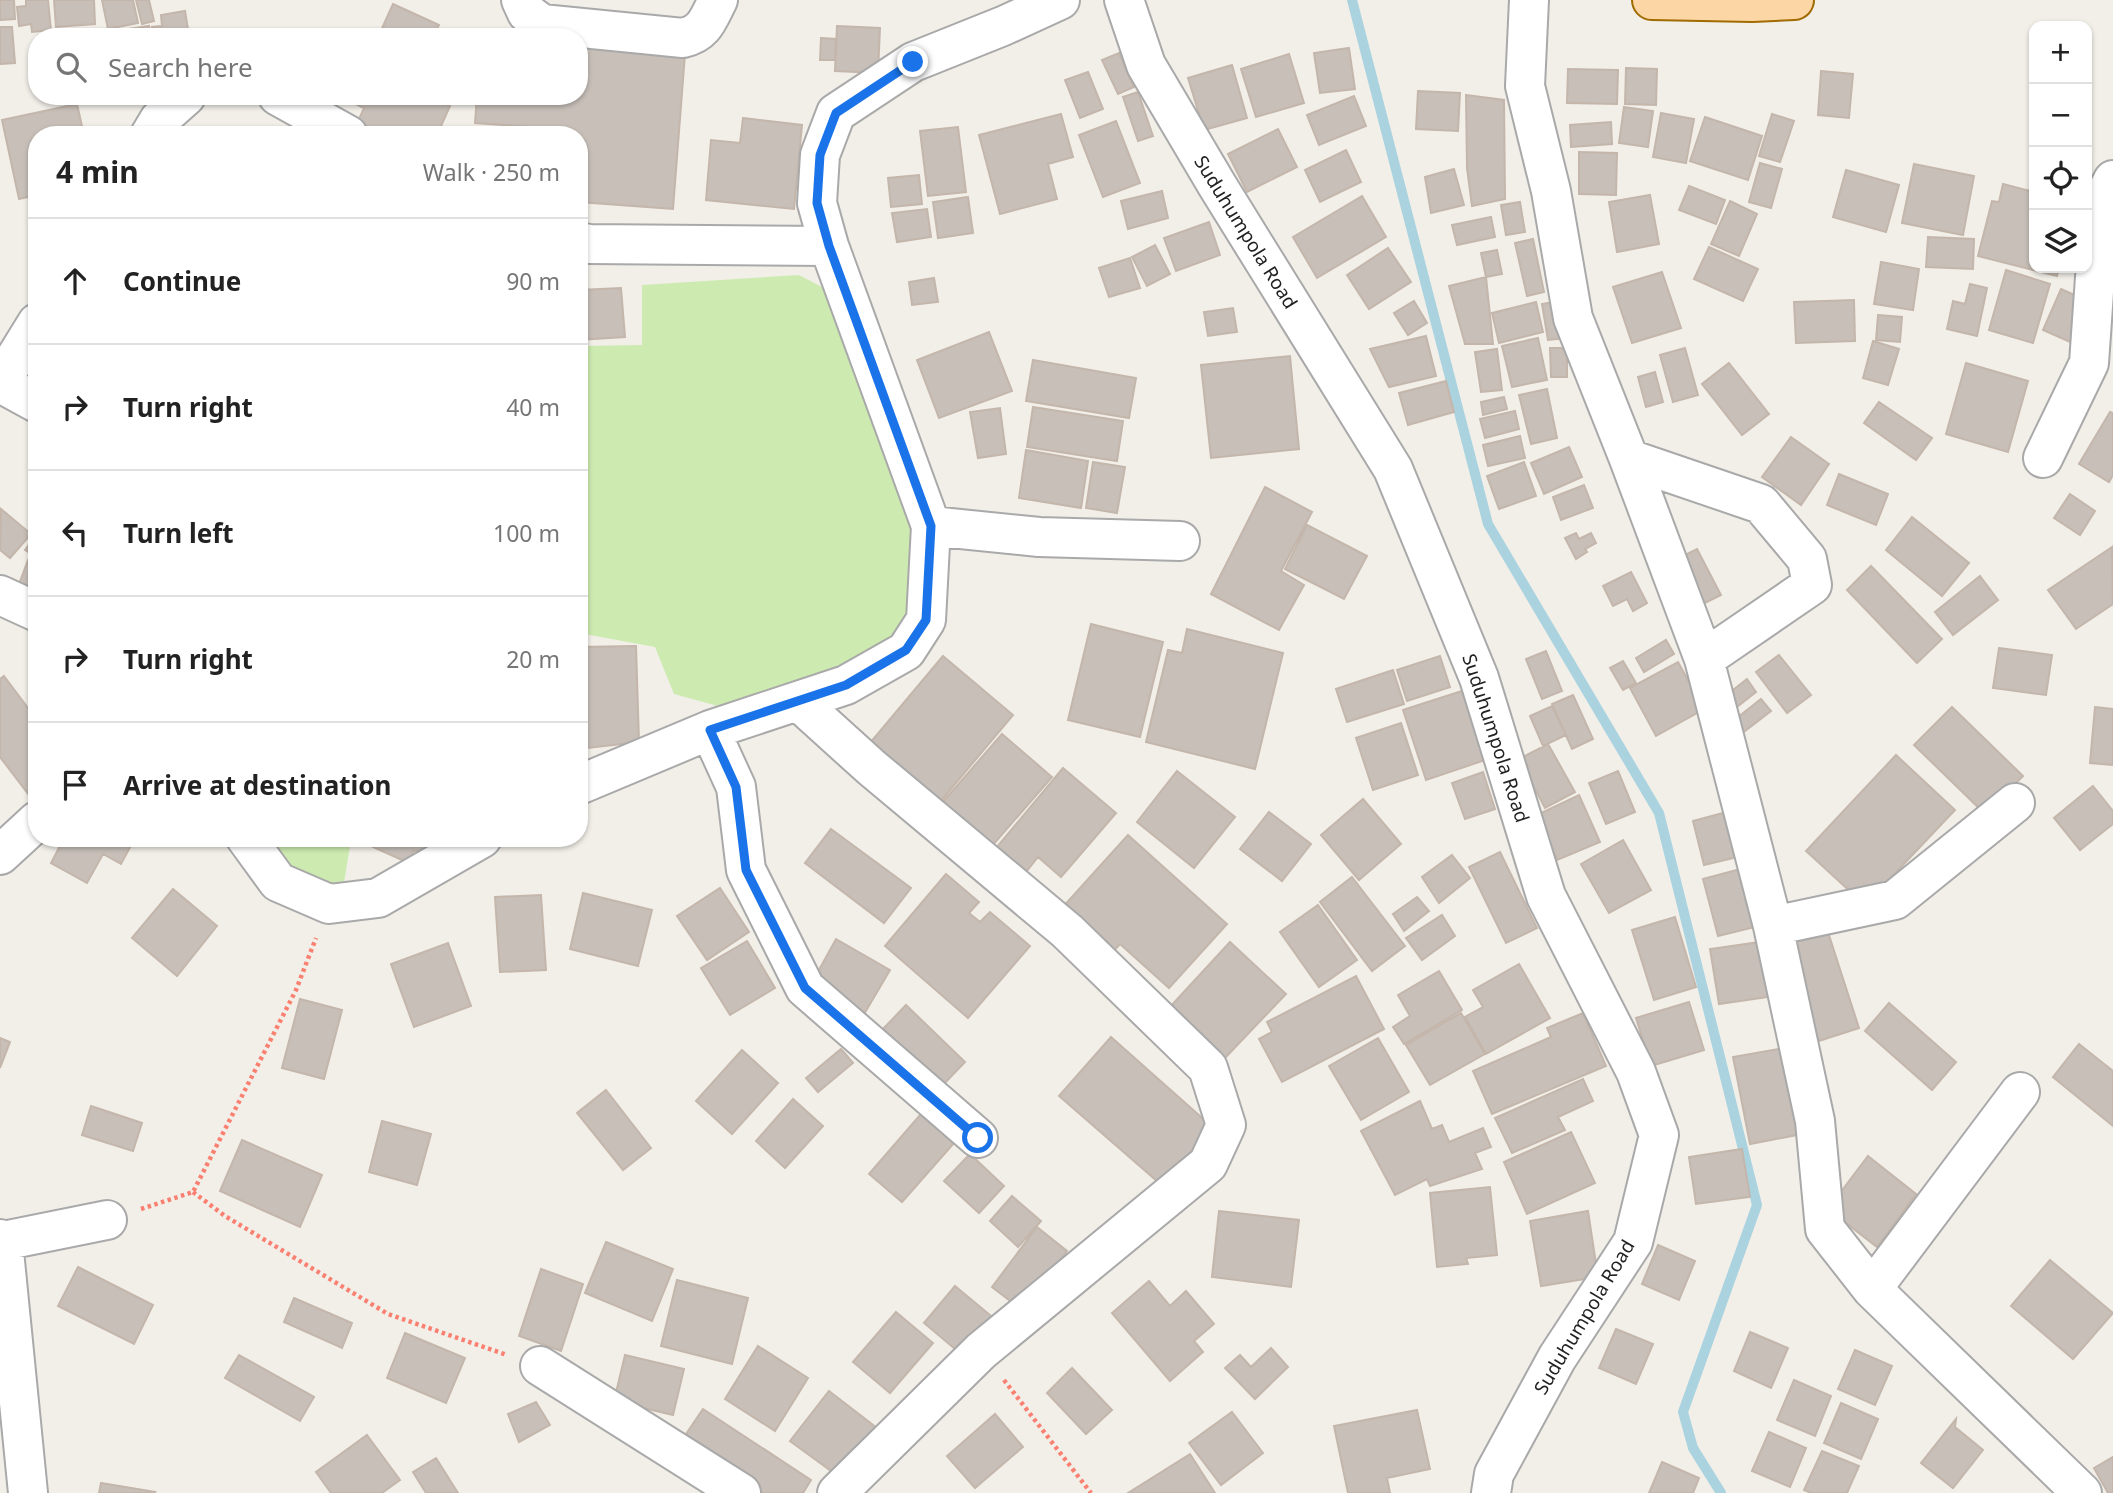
<!DOCTYPE html>
<meta charset="utf-8">
<style>
body{margin:0;font-family:"Noto Sans",sans-serif;background:#f6f6f6;color:#222}
.controls{position:absolute;right:21px;top:21px;display:grid;overflow:hidden;border-radius:14px;box-shadow:0 2px 5px #0004}
.controls button{width:63px;height:63px;display:grid;place-items:center;padding:0;border:0;border-bottom:2px solid #e0e0e0;background:#fff;color:#222;font:35px sans-serif}
.stop{position:absolute;width:21px;height:21px;margin:-16px;border:5px solid #1a73e8;border-radius:50%;background:#fff}
.stop.end{background:#1a73e8;border-color:#fff;box-shadow:0 2px 7px #0008}
.list{margin:0;padding:0;list-style:none}
h2{display:flex;justify-content:space-between;align-items:center;height:91px;margin:0;padding:0 28px;font-size:30px}
h2 small{font-size:23px;font-weight:400;color:#767676}
.list li{display:grid;grid-template-columns:46px 1fr auto;gap:21px;align-items:center;box-sizing:border-box;height:126px;padding:0 28px;border-top:2px solid #e0e0e0}
.list b{display:block;font-size:26px;white-space:nowrap}
.list em{font-size:23px;font-style:normal;color:#767676}
.icon{flex:none;width:38px;height:38px;fill:none;stroke:currentColor;stroke-width:2;stroke-linecap:round;stroke-linejoin:round}
.map{position:relative;flex:none;width:2113px;height:1493px;overflow:hidden}
.search{position:absolute;background:#fff;box-shadow:0 2px 5px #0004;left:28px;top:28px;width:560px;height:77px;display:flex;align-items:center;gap:18px;box-sizing:border-box;padding:0 24px;border-radius:28px;color:#767676;font-size:26px}
.panel{position:absolute;background:#fff;box-shadow:0 2px 5px #0004;left:28px;top:126px;width:560px;height:721px;border-radius:28px}
.map>svg:first-child{display:block}
.grass{fill:#cdebb0}
.lines{fill:none;stroke-linecap:round;stroke-linejoin:round}
.stream{stroke:#aad3df;stroke-width:10}
.building{fill:#c7bfb8;stroke:#c4b6ab;stroke-width:2}
.minor-casing{stroke:#a9a9a9;stroke-width:42}
.major-casing{stroke:#a06b00;stroke-width:42}
.path{stroke:#fa8072;stroke-width:4.5;stroke-dasharray:3.5 3.5;stroke-linecap:butt}
.minor{stroke:#fff;stroke-width:38}
.major{stroke:#fcd6a4;stroke-width:38}
.route{stroke:#1a73e8;stroke-width:9}
.labels{text-anchor:middle;dominant-baseline:central;stroke-width:5;stroke-linejoin:round;paint-order:stroke}
.street-label{font-size:19px;fill:#222;stroke:#fff}
</style>
<div class="map">
<svg width="2113" height="1493" viewBox="0 0 2113 1493">
<rect width="100%" height="100%" fill="#f2efe9"/>
<path class="grass" d="M799,275l23,12 102,279 -7,58 -33,37 -159,47 -51,-14 -19,-47 -76,-14v-287l63,-1v-60z
M256,838h99l-5,8 -7,43 -78,-31z"/>
<g class="lines">
<path class="stream" d="M1352,0l136,524 171,289 98,392 -74,207 10,36 28,45"/>
</g>
<path class="building" d="M0,0h14l1,19 -15,1z
M26,0h22l3,30 -19,2 -1,-8 -12,2 -2,-19 9,-1z
M54,0h40l1,24 -39,3z
M102,0h31l5,23 -30,6z
M136,0h13l5,21 -12,3z
M393,4l46,21 -6,12h-55z
M185,11l4,24 -35,2 -2,-10 10,-1 -1,-11z
M149,26l2,11h-49l-1,-4z
M837,26l43,2 -2,45 -43,-2z
M0,27h12l3,36 -15,1z
M92,29l1,8 -56,-1z
M579,37l107,4 -13,168 -94,-7v-67h-36v-7l-68,-5 2,-27h102z
M821,38l15,1 -1,21h-15z
M1349,48l6,41 -35,4 -6,-40z
M1119,53l15,34 -16,7 -16,-34z
M1289,54l15,49 -48,14 -15,-48z
M1232,65l15,53 -43,12 -16,-52z
M1626,68l31,1 -1,36 -31,-1z
M1568,69l50,1 -1,34 -50,-1z
M1821,71l32,3 -4,44 -31,-3z
M1088,72l15,37 -23,9 -15,-38z
M1418,91l42,2 -2,38 -42,-2z
M1138,92l15,44 -15,5 -15,-44z
M1466,95l38,5 1,99 -33,7 -5,-38z
M351,96h80v2l19,8 -13,29h-85l12,-27 -15,-7z
M1354,96l12,30 -47,19 -12,-30z
M77,104l7,31h-47v60l-18,4 -17,-79z
M1624,107l29,4 -5,36 -29,-4z
M1661,113l33,6 -8,44 -33,-6z
M1061,114l12,43 -25,7 9,35 -57,15 -21,-79z
M1772,114l22,7 -14,41 -21,-6z
M1705,117l57,19 -14,44 -58,-19z
M743,118l59,7 -8,84 -88,-9 5,-60 29,3z
M1116,121l24,62 -37,14 -24,-62z
M1611,122l1,22 -41,3 -1,-22z
M958,127l8,65 -38,4 -8,-65z
M1278,129l19,38 -50,25 -19,-38z
M1346,150l15,32 -41,20 -15,-32z
M1579,152l38,1 -1,42 -37,-1z
M1760,163l22,6 -11,39 -22,-6z
M1914,164l60,12 -11,59 -61,-12z
M1454,169l10,36 -33,8 -6,-36z
M1846,170l53,15 -13,47 -53,-15z
M919,175l3,29 -31,3 -3,-29z
M2003,184l31,8v76h25l-2,8 -79,-20 14,-55 7,1z
M1689,186l36,14 -9,24 -37,-14z
M1162,191l6,27 -40,11 -7,-28z
M1650,195l9,49 -42,8 -8,-50z
M1362,196l24,41 -69,41 -24,-41z
M968,197l5,36 -35,5 -5,-36z
M1730,201l27,13 -18,42 -28,-12z
M1520,202l5,30 -19,3 -5,-30z
M927,209l4,28 -34,5 -5,-29z
M1491,217l4,20 -38,8 -5,-20z
M1209,222l11,33 -44,16 -12,-33z
M1928,237l46,2 -1,30 -47,-2z
M1533,239l11,53 -17,4 -12,-53z
M1155,245l15,29 -23,12 -15,-29z
M1709,247l49,22 -15,32 -49,-22z
M1388,248l23,34 -42,27 -22,-34z
M1497,250l5,24 -16,3 -5,-24z
M1130,258l10,30 -31,9 -10,-29z
M1881,262l38,7 -6,41 -39,-6z
M2006,270l44,14 -17,59 -44,-13z
M1662,272l19,56 -49,15 -19,-56z
M1486,277l7,67h-28l-16,-58z
M934,278l4,24 -26,3 -3,-23z
M1970,284l17,4 -10,48 -30,-7 6,-28 12,3z
M621,288l4,49 -46,3v-50z
M2061,289l27,12 -18,41 -27,-12z
M1854,300l1,41 -59,2 -2,-41z
M1414,301l13,22 -19,12 -14,-22z
M1560,301l6,37 -18,2 -6,-36z
M1536,302l7,30 -44,11 -7,-30z
M1233,308l4,24 -29,4 -4,-24z
M1878,315l24,2 -2,25 -24,-2z
M989,332l23,59 -73,27 -22,-58z
M1426,336l10,40 -47,11 -19,-38z
M1538,338l9,42 -35,7 -10,-41z
M1873,341l26,8 -11,36 -25,-7z
M1550,348h17v29h-16z
M1685,348l13,47 -25,7 -13,-47z
M1497,349l5,41 -21,2 -6,-40z
M1290,356l9,93 -88,9 -10,-93z
M1033,360l103,18 -7,40 -103,-17z
M1729,363l40,51 -27,21 -40,-51z
M1966,363l62,18 -20,71 -62,-18z
M1655,372l8,30 -17,5 -8,-30z
M1446,381l8,31 -46,13 -9,-32z
M1547,389l10,49 -26,6 -12,-49z
M1504,397l3,12 -24,6 -2,-13z
M1879,402l53,36 -16,22 -52,-37z
M1033,407l90,14 -6,40 -90,-14z
M1000,408l6,46 -28,4 -8,-46z
M1515,411l4,18 -34,9 -5,-19z
M2110,412l3,1v62l-4,7 -30,-18z
M1520,436l5,22 -37,8 -5,-21z
M1791,437l38,27 -28,41 -39,-28z
M1569,447l13,30 -38,17 -13,-31z
M1026,450l62,11 -7,47 -62,-10z
M1093,462l32,5 -8,46 -31,-5z
M1524,462l12,34 -37,13 -12,-33z
M1839,474l49,20 -12,31 -49,-20z
M1584,485l9,23 -32,12 -8,-23z
M1265,487l47,25 -31,59 23,14 -25,45 -68,-36z
M2070,494l25,17 -15,24 -26,-17z
M1,509l30,25 -21,24 -10,-8z
M1912,517l57,46 -27,33 -56,-46z
M1307,525l60,31 -23,43 -59,-30z
M1576,533l3,6 12,-6 5,10 -11,6 2,3 -11,7 -11,-21z
M37,534v24l-12,-8z
M2112,547l1,57 -37,25 -28,-39z
M1697,549l24,46 -20,10 -24,-46z
M28,560l9,4v31l-18,-11z
M1871,566l71,73 -25,24 -70,-73z
M1631,572l16,31 -14,8 -6,-12 -14,7 -10,-20z
M1980,576l18,24 -45,35 -18,-23z
M1091,624l72,18 -23,95 -72,-17z
M1187,629l96,24 -28,116 -109,-27 22,-92 14,3z
M1666,640l8,14 -30,18 -8,-14z
M636,646l3,96 -60,7v-102z
M1999,648l53,7 -6,40 -53,-7z
M1546,651l16,40 -20,8 -16,-40z
M1779,655l32,40 -24,18 -31,-41z
M943,656l70,59 -83,99 -70,-59z
M1440,656l10,31 -43,14 -10,-31z
M1623,661l13,22 -13,7 -13,-22z
M1678,662l26,47 -48,27 -26,-48z
M1393,670l11,34 -57,18 -11,-33z
M4,676l33,44v69l-8,6 -29,-38v-78z
M1747,679l9,13 -23,18 -10,-12z
M1468,689l23,69 -65,22 -23,-70z
M1573,695l20,44 -21,10 -20,-45z
M1761,699l10,12 -30,23 -9,-12z
M1552,706l14,29 -23,11 -13,-30z
M1952,707l71,69 -38,38 -71,-69z
M2095,707l18,2v56l-23,-2z
M1401,723l17,52 -45,15 -17,-52z
M1002,734l50,43 -67,77 -50,-43z
M1548,744l27,48 -30,16 -26,-49z
M1896,755l59,55 -90,95 -59,-54z
M1063,768l53,45 -55,64 -23,-20 -12,15 -29,-25z
M1177,771l58,46 -41,51 -57,-46z
M1618,771l17,41 -29,12 -17,-41z
M1483,772l12,37 -30,10 -13,-36z
M2093,786l20,25v13l-33,26 -26,-32z
M1579,795l21,47 -43,18 -20,-45z
M1363,799l38,45 -42,36 -38,-45z
M1738,809l12,45 -46,11 -11,-44z
M1269,812l42,32 -29,37 -42,-32z
M831,829l80,59 -27,35 -79,-60z
M1128,835l99,89 -58,64 -49,-44 -8,9 -50,-45z
M64,838h71l-14,26 -18,-10 -16,29 -36,-20z
M377,838h72l-25,14 -11,-1 -2,13 -38,-17z
M1623,840l28,50 -42,23 -28,-49z
M1500,852l37,76 -31,15 -37,-76z
M1452,855l18,23 -31,25 -17,-26z
M1748,867l15,58 -45,11 -15,-57z
M946,874l33,28 -10,11 11,9 10,-10 40,34 -62,72 -83,-72z
M1352,877l53,69 -33,25 -52,-69z
M720,888l29,44 -42,28 -30,-44z
M173,889l44,37 -40,50 -45,-38z
M583,893l69,17 -14,56 -68,-17z
M541,895l5,75 -46,2 -5,-75z
M1417,897l12,14 -25,20 -11,-17z
M1318,905l39,55 -38,27 -39,-55z
M1442,915l13,21 -33,24 -16,-22z
M1675,917l21,70 -42,13 -22,-70z
M1827,929l32,99 -40,13 -33,-99z
M836,939l54,31 -27,46 -53,-30z
M747,941l28,47 -45,27 -29,-47z
M1767,941l8,55 -56,8 -9,-55z
M1230,942l56,52 -62,65 -55,-51z
M448,943l23,63 -57,21 -23,-63z
M1519,964l31,54 -64,36 -21,-37 18,-10 -10,-17z
M1439,971l23,39 -58,34 -11,-17 17,-11 -12,-21z
M1356,976l28,53 -102,53 -23,-43 13,-7 -5,-10z
M300,999l42,11 -18,69 -42,-11z
M1689,1002l15,48 -53,16 -15,-48z
M1889,1003l67,59 -24,28 -67,-59z
M906,1005l59,57 -25,26 -59,-57z
M1461,1013l24,41 -55,31 -24,-40z
M1583,1013l23,53 -114,48 -19,-43 78,-34 -4,-9z
M1111,1037l107,95 -53,56 -106,-92z
M0,1038l10,4 -10,26z
M1378,1038l31,54 -48,28 -32,-54z
M2079,1044l34,27v55l-60,-49z
M1790,1047l18,86 -58,11 -17,-87z
M841,1049l12,14 -35,29 -12,-14z
M742,1050l36,33 -46,51 -36,-33z
M1583,1079l10,22 -35,16 7,13 -53,23 -17,-35z
M606,1090l45,58 -28,22 -46,-57z
M793,1099l30,27 -38,42 -29,-27z
M1420,1101l12,28 10,-4 7,17 34,-14 8,19 -16,6 7,16 -52,17 -3,-7 -32,16 -34,-64z
M91,1106l51,17 -9,28 -51,-16z
M921,1114l33,29 -52,59 -33,-28z
M382,1121l49,13 -14,51 -48,-13z
M1571,1132l24,51 -68,31 -23,-52z
M242,1140l80,35 -22,52 -80,-36z
M1742,1149l8,48 -54,7 -7,-47z
M970,1154l34,32 -25,27 -35,-32z
M1868,1156l48,38 -39,53 -49,-38z
M1490,1187l7,68 -31,3 2,6 -31,3 -7,-74z
M1012,1196l29,25 -23,26 -28,-26z
M1219,1211l80,9 -8,67 -79,-10z
M1588,1211l10,66 -57,9 -11,-65z
M1037,1227l30,24 -45,59 -30,-23z
M606,1242l67,27 -21,52 -67,-28z
M1658,1245l37,16 -16,39 -37,-16z
M2050,1260l63,53 -40,46 -62,-53z
M78,1267l75,38 -19,39 -76,-38z
M541,1269l42,15 -22,67 -42,-15z
M677,1280l71,18 -16,66 -71,-18z
M1149,1281l21,25 16,-15 28,33 -20,17 9,11 -33,29 -58,-68z
M955,1286l47,39 -34,35 -44,-37z
M294,1298l58,25 -10,25 -58,-26z
M896,1312l37,31 -43,50 -37,-31z
M1616,1329l37,15 -17,40 -37,-16z
M1750,1332l38,16 -17,40 -37,-17z
M405,1333l60,25 -19,45 -59,-25z
M758,1346l50,32 -33,53 -50,-32z
M1271,1348l17,19 -33,32 -30,-31 15,-13 11,12z
M1855,1350l37,16 -17,39 -37,-16z
M239,1355l75,42 -14,24 -75,-43z
M625,1355l59,14 -11,46 -59,-14z
M1072,1368l40,42 -26,24 -39,-41z
M1794,1380l37,16 -16,40 -38,-16z
M829,1391l57,44 -40,47 -56,-41z
M536,1402l14,23 -31,17 -11,-28z
M1841,1403l37,16 -17,40 -37,-16z
M703,1409l108,71 -8,13h-46l-77,-50z
M1417,1410l13,59 -43,9 3,15h-42l-14,-67z
M1232,1412l31,41 -42,32 -32,-42z
M995,1414l28,33 -48,41 -28,-32z
M1956,1419l-1,8 28,23 -30,38 -32,-25z
M1769,1432l37,16 -16,39 -38,-16z
M367,1435l33,45 -18,13h-51l-15,-21z
M1822,1451l37,15 -12,27h-36l-7,-3z
M1190,1454l25,39h-87z
M2113,1457v36h-5l-14,-25z
M436,1458l22,35h-32l-13,-21z
M1662,1462l37,16 -6,15h-44z
M101,1483l54,9 -1,1h-55z"/>
<g class="lines">
<g class="minor-casing">
<path id="minor" d="M521,0l6,13 15,11 141,14c22,-5 25,-19 35,-38
M1124,0l22,65 71,120 176,284 86,209 67,218 90,176 23,63 -26,107 -76,116 -63,116 -3,19
M1529,0l-4,86 26,105 22,127 56,141 75,200 69,267 42,195 10,108 47,60 210,204
M278,96l70,39
M150,135l9,-15 27,-24
M579,242l10,2 240,2
M0,383l37,-60
M0,383l37,20
M2043,458l46,-95 11,-157 13,-26
M1629,459l132,45 46,55 5,26 -108,74
M931,526l108,11 141,4
M0,595l37,17
M799,702l73,66 195,163 141,137 18,57 -18,39 -227,187 -144,142
M710,730l26,57 10,83 59,118 173,150
M579,785l131,-55 136,-45 60,-34 20,-31 5,-94 -102,-280 -12,-43 3,-48 16,-42 77,-51 90,-36 57,-26
M246,838l32,44 51,22 49,-6 104,-60
M0,855l37,-34
M1773,926l122,-26 120,-97
M0,1239l3,2 25,252
M3,1241l104,-21
M1872,1289l148,-197
M540,1366l201,127"/>
</g>
<g class="major-casing">
<path id="major" d="M1652,0l100,2 42,-2"/>
</g>
<path class="path" d="M193,1192l32,24 163,98 119,41
M141,1209l52,-17 103,-202 20,-52
M1004,1380l87,113"/>
<use href="#minor" class="minor"/>
<use href="#major" class="major"/>
</g>
<g class="lines">
<path class="route" d="M913,62l-77,51 -16,42 -3,48 12,43 102,280 -5,94 -20,30 -60,35 -136,45 26,57 10,83 59,118 173,150"/>
</g>
<g class="labels">
<g class="street-label">
<text transform="translate(1246 232) rotate(58)">Suduhumpola Road</text>
<text transform="translate(1496 738) rotate(72)">Suduhumpola Road</text>
<text transform="translate(1584 1317) rotate(-59)">Suduhumpola Road</text>
</g>
</g>
</svg>
<div class="controls">
<button>+</button>
<button>−</button>
<button><svg class="icon" aria-label="locate" viewBox="0 0 24 24"><circle cx="12" cy="12" r="6"/><path d="M12 2v4M12 18v4M2 12h4M18 12h4"/></svg></button>
<button><svg class="icon" aria-label="layers" viewBox="0 0 24 24"><path d="M12 4l9 5-9 5-9-5zM3 14l9 5 9-5"/></svg></button>
</div>
<div class="stop" style="left:978px;top:1138px"></div>
<div class="stop end" style="left:913px;top:62px"></div>
<div class="search"><svg class="icon" aria-label="search" viewBox="0 0 24 24"><circle cx="10" cy="10" r="6"/><path d="M15 15l6 6"/></svg>Search here</div>
<section class="panel">
<h2>4 min<small>Walk · 250 m</small></h2>
<ul class="list">
<li><svg class="icon" aria-label="ahead" viewBox="0 0 24 24"><path d="M12 20V5M6 11l6-6 6 6"/></svg><div><b>Continue</b></div><em>90 m</em></li>
<li><svg class="icon" aria-label="right" viewBox="0 0 24 24"><path d="M7 20v-9h11M14 6l5 5-5 5"/></svg><div><b>Turn right</b></div><em>40 m</em></li>
<li><svg class="icon" aria-label="left" viewBox="0 0 24 24"><path d="M17 20v-9H6M10 6l-5 5 5 5"/></svg><div><b>Turn left</b></div><em>100 m</em></li>
<li><svg class="icon" aria-label="right" viewBox="0 0 24 24"><path d="M7 20v-9h11M14 6l5 5-5 5"/></svg><div><b>Turn right</b></div><em>20 m</em></li>
<li><svg class="icon" aria-label="arrive" viewBox="0 0 24 24"><path d="M6 21V4h12l-3 4 3 4H6"/></svg><div><b>Arrive at destination</b></div></li>
</ul>
</section>
</div>
